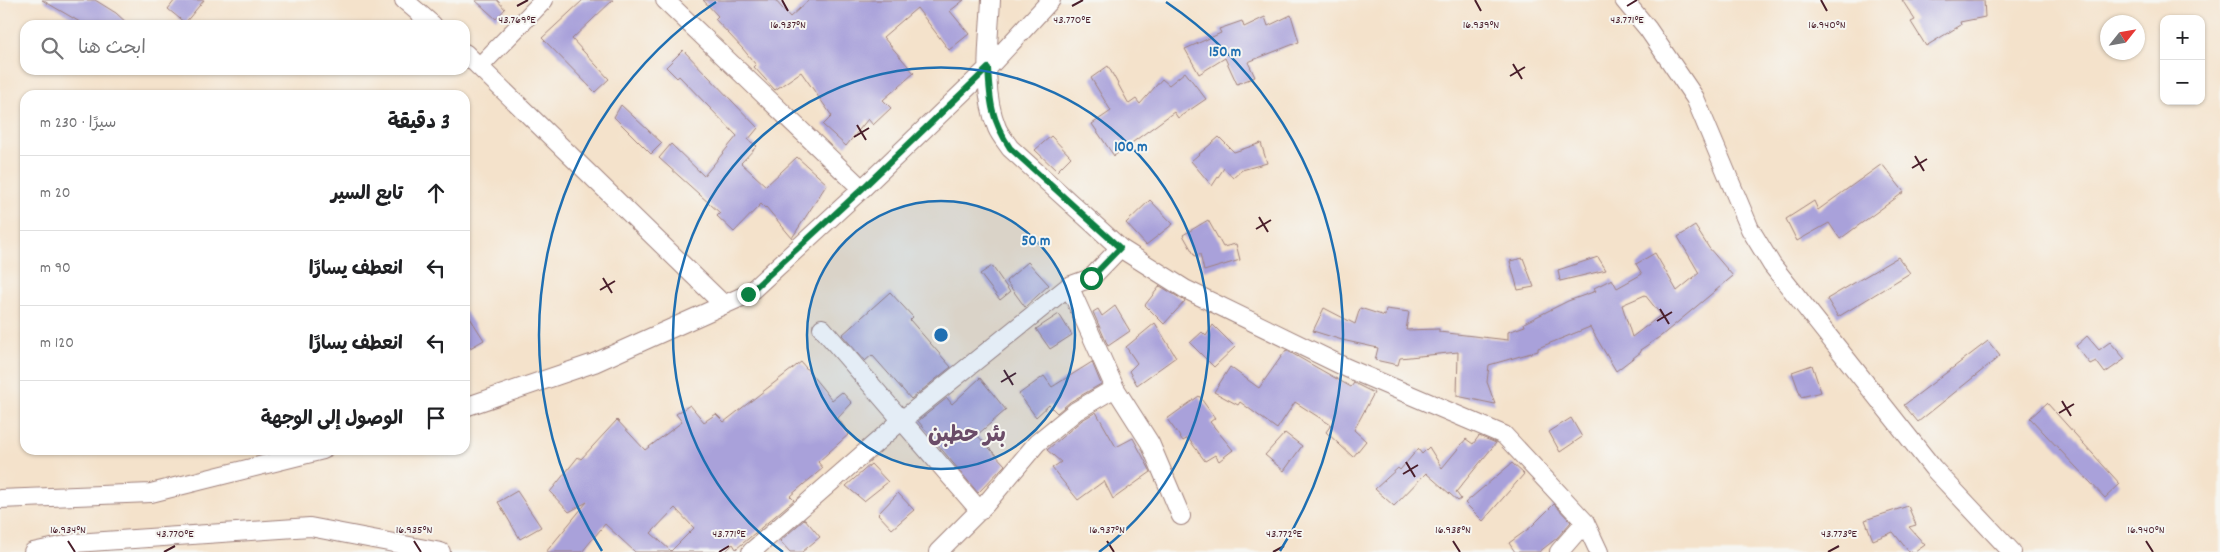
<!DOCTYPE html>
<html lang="ar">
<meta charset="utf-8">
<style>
body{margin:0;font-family:Dekko,"Playpen Sans Arabic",sans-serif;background:#f6f6f6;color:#202124;direction:rtl}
.controls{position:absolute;right:15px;top:15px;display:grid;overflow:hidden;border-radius:10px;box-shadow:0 1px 4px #0004}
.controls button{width:45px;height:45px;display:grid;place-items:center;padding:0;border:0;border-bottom:1px solid #e0e0e0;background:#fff;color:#202124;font:25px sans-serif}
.compass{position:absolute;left:2100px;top:15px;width:45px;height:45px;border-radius:50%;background:#fff;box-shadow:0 1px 4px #0004;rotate:59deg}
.stop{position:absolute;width:15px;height:15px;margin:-11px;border:4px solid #0b8043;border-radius:50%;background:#fff}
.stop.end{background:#0b8043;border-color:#fff;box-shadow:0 1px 5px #0008}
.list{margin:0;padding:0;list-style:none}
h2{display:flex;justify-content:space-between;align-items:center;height:65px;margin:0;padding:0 20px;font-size:21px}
h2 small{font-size:16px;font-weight:400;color:#757577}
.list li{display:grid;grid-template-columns:32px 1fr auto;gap:15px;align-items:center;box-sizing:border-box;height:75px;padding:0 20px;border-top:1px solid #e0e0e0}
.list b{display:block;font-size:19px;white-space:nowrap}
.list em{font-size:16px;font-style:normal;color:#757577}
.icon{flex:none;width:28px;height:28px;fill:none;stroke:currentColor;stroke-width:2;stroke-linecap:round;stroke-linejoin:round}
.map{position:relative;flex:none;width:2220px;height:552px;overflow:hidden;direction:ltr}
.search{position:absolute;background:#fff;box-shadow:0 1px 4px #0004;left:20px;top:20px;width:450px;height:55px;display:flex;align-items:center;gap:12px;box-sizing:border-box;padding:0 18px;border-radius:15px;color:#757577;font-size:19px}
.panel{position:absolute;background:#fff;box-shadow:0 1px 4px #0004;left:20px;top:90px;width:450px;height:365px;border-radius:15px;direction:rtl}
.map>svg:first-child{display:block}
.building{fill:#a9a1da;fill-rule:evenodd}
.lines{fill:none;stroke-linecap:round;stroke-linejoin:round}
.street-casing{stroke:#9f807b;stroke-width:20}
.street{stroke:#fff;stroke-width:18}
.route{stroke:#0b8043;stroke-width:6}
.ticks{fill:none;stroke:#4a1f2b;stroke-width:2}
.ring{fill:none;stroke:#1f6fb2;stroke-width:2.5}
.labels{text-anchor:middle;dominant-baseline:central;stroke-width:4;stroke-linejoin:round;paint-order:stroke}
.district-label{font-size:22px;font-weight:bold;fill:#6b4c68;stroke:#f6f6f2}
.ticks-label{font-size:12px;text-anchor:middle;fill:#4a1f2b;stroke:#f6f6f2;stroke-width:4;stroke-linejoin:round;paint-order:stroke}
.centre{fill:#1f6fb2;stroke:#f6f6f2;stroke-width:2.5}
.ring-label{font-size:15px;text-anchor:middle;font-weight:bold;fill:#1f6fb2;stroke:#f6f6f2;stroke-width:4;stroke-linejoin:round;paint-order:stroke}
</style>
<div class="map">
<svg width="2220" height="552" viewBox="0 0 2220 552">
<rect width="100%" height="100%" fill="#f6f6f2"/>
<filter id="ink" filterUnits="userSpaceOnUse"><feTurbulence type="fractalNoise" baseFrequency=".02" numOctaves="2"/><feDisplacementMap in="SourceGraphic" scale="10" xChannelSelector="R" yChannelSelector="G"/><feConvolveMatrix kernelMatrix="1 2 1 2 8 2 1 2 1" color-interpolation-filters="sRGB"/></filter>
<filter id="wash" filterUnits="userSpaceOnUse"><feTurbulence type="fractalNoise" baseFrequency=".0096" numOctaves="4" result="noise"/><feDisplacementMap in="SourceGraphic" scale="20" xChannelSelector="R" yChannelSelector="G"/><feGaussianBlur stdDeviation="1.12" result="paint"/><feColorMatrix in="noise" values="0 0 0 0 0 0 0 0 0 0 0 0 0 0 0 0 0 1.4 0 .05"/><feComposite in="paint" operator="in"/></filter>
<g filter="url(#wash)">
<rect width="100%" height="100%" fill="#f4e2cb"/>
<g id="blocks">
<path class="building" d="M42,0h53l21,13 13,12h-44z
M175,0h29l-19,23 -17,-14z
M475,0h22l8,9 -9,10z
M583,0h30l-41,39 37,40 -14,13 -53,-54z
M703,0h72l15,17 19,-17h155l-14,11 19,23 -20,16 -32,-42 -34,29 31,36 -31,27 8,8 -18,17 -5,-6 -22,27 -23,-21 9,-9 -31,-44 -26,18 -21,-23 2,-2 -13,-16 -28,-30 3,-3z
M1902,0h82l1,17 -25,5 1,3 -35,21 -15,-24 4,-2z
M1291,15l8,27 -51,20 7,15 -18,7 -12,-26 -26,16 -14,-25 36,-16 -2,-4 23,-8 2,6 21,-10 3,9z
M683,50l75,78 -10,12 9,6 -16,17 25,23 31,-29 30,27 -35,54 -26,-31 -1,1 -4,-4 -27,28 -17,-16 3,-3 -61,-55 12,-14 33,32 33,-40 -58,-60 -2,2 -11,-11z
M1108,66l21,38 7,-5 4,5 22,-25 7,6 16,-13 21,27 -28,19 -4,-6 -60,44 -22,-32 19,-13 -20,-33z
M621,105l41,38 -11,11 -37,-37z
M1051,136l20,21 -14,14 -22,-21z
M1219,137l15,15 27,-9 6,20 -25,7 -9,8 -9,-10 -12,18 -21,-25z
M1882,164l22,28 -64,47 -11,-16 -32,18 -11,-22 28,-18 4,9z
M1150,200l23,24 -27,21 -20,-22z
M1208,220l15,27 13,-3 4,16 -36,11 -4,-17 -5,2 -12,-21z
M1695,226l14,22 24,28 -72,60 -21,14 1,2 -25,19 -26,-44 -52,21v3l-49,14 -2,17 8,22 -38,-8 1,-44 -58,6 -2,7 -23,-5 3,-12 -36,-8 -29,-9 11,-23 31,16 5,-16 25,8 1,-7 23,3 -3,18 33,-1v3l69,8v-8l17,-6 -1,-3 44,-22 28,-10 -2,-3 18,-9 5,9 25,-14 -6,-10 19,-11 22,38 22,-18 -21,-36zM1645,295l16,20 -29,22 -10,-32z
M1598,257l8,13 -46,11 -2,-11z
M1898,257l12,16 -72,44 -11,-18z
M1523,258l11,29 -16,3 -8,-29z
M1028,262l21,23 -24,22 -19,-26z
M992,266l18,26 -10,8 -20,-26z
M1160,286l25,15 -21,23 -19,-19z
M890,292l23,25 -3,3 41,47 -40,32 -39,-44 -7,6 -23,-26z
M1115,306l15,25 -22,15 -15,-34 5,-3 4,7z
M465,310l19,30 -19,11z
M1059,314l13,21 -22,14 -14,-20z
M1155,323l21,34 -39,28 -8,-14 8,-8 -11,-16z
M1213,325l22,22 -21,20 -24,-24 12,-11 4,4z
M2087,336l12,14 11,-8 15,17 -20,14 -9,-12 -6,3 -14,-18z
M1988,341l12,15 -82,66 -14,-17z
M1286,350l65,37 3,-4 20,10 -20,37 12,11 -13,16 -27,-25 5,-7 -36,-23 -18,27 -37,-27 -2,3 -24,-13 16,-25 29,21z
M801,362l31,38 10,-8 10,11 -14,15 11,16 -31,28 5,6 -33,28 4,4 -58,49 -3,-5 -8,8h-90l-30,-28 -23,28h-36l41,-50 -18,10 -19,-20 28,-35 3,2 36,-39 28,30 37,-28 -6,-8 14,-9 14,17 12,-8 8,8zM675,508l19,20 -23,23 -20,-18z
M1092,362l9,22 -31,18 -13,11 -8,-8 -13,12 -17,-23 25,-18 8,11z
M1812,365l9,27 -20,5 -9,-25z
M980,378l26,32 -29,25 28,30 -27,28 -60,-72 29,-23 5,6z
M1199,396l16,22 -5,4 23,28 -14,11 -4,-6 -10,6 -17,-23 -5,3 -16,-22z
M2047,403l73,81 -15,14 -75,-80z
M1096,412l20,35 17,-9 18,34 -38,27 -9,-18 -26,19 -26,-32 9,-6 -14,-12 35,-30z
M1571,418l11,19 -22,15 -11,-20z
M1285,433l17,13 -18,25 -19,-16z
M1479,436l17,7 -40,49 5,7 -3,2 -32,-28 -32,33 -19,-17 23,-21 2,2 18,-21 4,5 7,-7 13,21 24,-29 7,5z
M1512,463l12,11 -41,47 -18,-18z
M871,464l17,18 -24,19 -18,-15z
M517,491l24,36 -21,12 -22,-37z
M898,493l16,17 -22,19 -14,-15z
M1554,504l17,18 -14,16 -18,14h-24l-6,-9 22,-16z
M1908,506l8,19 -7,2 16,18 -10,7h-6l-16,-20 -20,8 -8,-20z
M805,519l15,18 -18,15h-12l-10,-11z"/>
</g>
</g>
<g filter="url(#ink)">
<use href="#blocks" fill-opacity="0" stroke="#9f807b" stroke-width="1"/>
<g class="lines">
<g class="street-casing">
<path id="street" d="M404,0l29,25
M665,0l197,189 126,-121 63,-68
M991,0c-2,41 -10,90 6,128 3,7 9,14 13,20l110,100 65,41 162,79 157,67 81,87 14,30
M1624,0l24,29 47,69 55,131 22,36 161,203 79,84
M465,53l259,252
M480,66l64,-66
M1069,286l46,102 35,55 31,73
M822,328l158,183
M465,407l129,-44 154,-69 114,-105
M0,499l151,-6 172,-43
M33,552l42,-9 235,-16 131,25
M751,552l151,-132 167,-134 22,-8 29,-30
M938,552l47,-47 52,-62 39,-32 39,-23
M1559,552l26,-30"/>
</g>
<use href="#street" class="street"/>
</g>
</g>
<g class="lines" filter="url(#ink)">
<path class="route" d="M748,294l114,-105 126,-121c2,34 3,51 22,80l110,100 -29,30"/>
</g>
<path class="ticks" d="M782,0l6,11M1475,0l6,11M1821,0l6,11M517,6l11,-6M1072,6l11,-6M1627,6l10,-6M1513,64l9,15M1510,76l15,-9M857,125l9,15M854,137l15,-9M1915,156l9,15M1912,168l15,-9M1259,217l9,15M1256,229l15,-9M603,278l9,15M600,290l15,-9M1660,309l9,15M1657,321l15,-9M1004,370l9,15M1001,382l15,-9M2062,401l9,15M2059,413l15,-9M1406,462l9,15M1403,474l15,-9M68,541l7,11M414,541l7,11M1107,541l7,11M1453,541l7,11M2146,541l7,11M164,552l11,-6M719,552l10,-6M1273,552l11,-6M1828,552l11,-6"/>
<circle cx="941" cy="335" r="134" fill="#1f6fb2" fill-opacity=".12"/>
<g class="ring">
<circle cx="941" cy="335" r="134"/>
<path d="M783 552A268 268 0 1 1 1099 552"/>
<path d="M602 551A402 402 0 0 1 716 2M1166 2A402 402 0 0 1 1280 551"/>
</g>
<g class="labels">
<g class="district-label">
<text x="967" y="436">بئر حطبن</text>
</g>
</g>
<g class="ticks-label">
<text x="517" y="23">43.769°E</text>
<text x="1072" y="23">43.770°E</text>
<text x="1627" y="23">43.771°E</text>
<text x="788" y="28">16.937°N</text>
<text x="1481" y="28">16.939°N</text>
<text x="1827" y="28">16.940°N</text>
<text x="68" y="533">16.934°N</text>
<text x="414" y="533">16.935°N</text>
<text x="1107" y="533">16.937°N</text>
<text x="1453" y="533">16.938°N</text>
<text x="2146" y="533">16.940°N</text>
<text x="175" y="537">43.770°E</text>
<text x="729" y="537">43.771°E</text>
<text x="1284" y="537">43.772°E</text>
<text x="1839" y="537">43.773°E</text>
</g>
<circle cx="941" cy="335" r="8" class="centre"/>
<g class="ring-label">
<text x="1225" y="56">150 m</text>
<text x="1131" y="151">100 m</text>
<text x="1036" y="245">50 m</text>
</g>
</svg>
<div class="controls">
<button>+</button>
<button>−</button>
</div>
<svg class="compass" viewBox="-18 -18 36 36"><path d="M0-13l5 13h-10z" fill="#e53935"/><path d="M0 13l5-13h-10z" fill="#757577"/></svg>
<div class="stop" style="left:1091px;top:278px"></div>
<div class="stop end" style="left:748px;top:294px"></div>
<div class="search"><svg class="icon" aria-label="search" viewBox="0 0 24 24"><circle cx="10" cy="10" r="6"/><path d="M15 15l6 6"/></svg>ابحث هنا</div>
<section class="panel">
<h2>3 دقيقة<small>سيرًا · 230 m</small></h2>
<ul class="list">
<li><svg class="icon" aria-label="ahead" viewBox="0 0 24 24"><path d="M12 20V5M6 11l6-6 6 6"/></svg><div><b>تابع السير</b></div><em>20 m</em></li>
<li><svg class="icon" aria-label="left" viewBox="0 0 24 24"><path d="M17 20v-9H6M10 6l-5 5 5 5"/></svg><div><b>انعطف يسارًا</b></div><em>90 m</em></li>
<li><svg class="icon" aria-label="left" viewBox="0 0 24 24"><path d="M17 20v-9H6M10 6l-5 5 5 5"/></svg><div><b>انعطف يسارًا</b></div><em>120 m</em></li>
<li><svg class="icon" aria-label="arrive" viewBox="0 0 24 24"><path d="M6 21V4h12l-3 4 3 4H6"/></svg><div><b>الوصول إلى الوجهة</b></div></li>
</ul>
</section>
</div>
